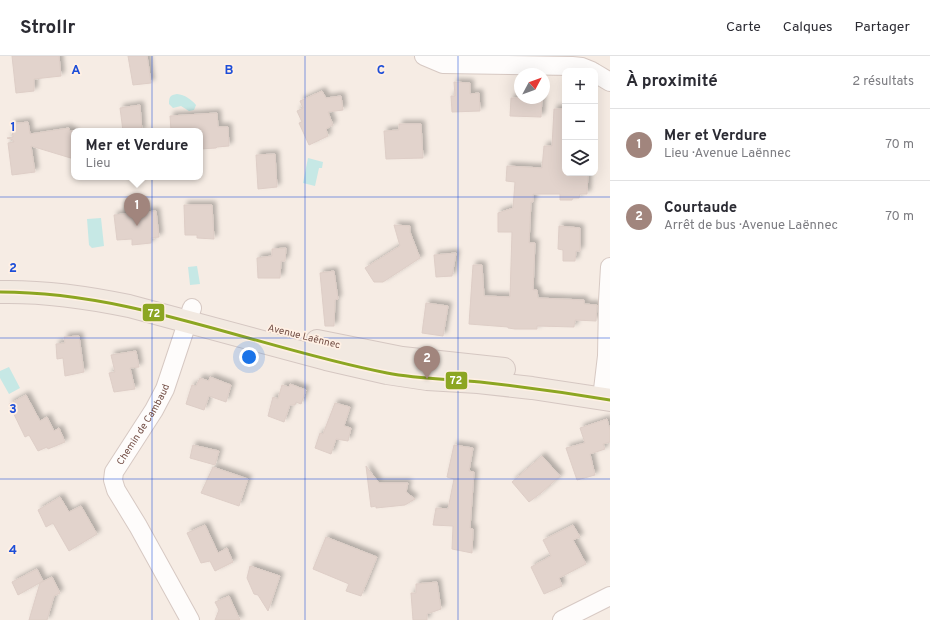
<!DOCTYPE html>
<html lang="fr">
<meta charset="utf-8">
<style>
body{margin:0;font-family:Overpass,sans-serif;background:#f2f2f3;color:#2b2b33}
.controls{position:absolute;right:12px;top:12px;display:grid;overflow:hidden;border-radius:8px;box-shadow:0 4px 16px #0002}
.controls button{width:36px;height:36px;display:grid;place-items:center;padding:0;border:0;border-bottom:1px solid #e1e1e2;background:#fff;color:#2b2b33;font:20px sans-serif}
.compass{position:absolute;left:514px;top:12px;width:36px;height:36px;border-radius:50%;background:#fff;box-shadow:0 4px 16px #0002;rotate:49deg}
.you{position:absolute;left:249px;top:301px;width:14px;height:14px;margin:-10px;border:3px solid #fff;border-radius:50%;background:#1a73e8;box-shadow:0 0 0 6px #1a73e833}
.badge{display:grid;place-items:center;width:26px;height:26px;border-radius:50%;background:#a1857d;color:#fff;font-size:13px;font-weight:700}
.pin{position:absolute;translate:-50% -33px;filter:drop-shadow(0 1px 2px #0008)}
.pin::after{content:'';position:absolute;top:21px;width:14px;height:12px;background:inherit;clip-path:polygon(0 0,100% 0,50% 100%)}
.popup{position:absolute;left:71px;top:72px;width:132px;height:52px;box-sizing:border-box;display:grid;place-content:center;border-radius:8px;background:#fff;filter:drop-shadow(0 1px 3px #0005);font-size:13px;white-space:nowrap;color:#7c7c81}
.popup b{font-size:15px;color:#2b2b33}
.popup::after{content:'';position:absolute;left:50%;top:100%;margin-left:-8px;border:8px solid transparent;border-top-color:#fff}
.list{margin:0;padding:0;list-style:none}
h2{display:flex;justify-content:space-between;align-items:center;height:52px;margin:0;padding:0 16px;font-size:17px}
h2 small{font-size:13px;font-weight:400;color:#7c7c81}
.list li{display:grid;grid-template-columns:26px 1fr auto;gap:12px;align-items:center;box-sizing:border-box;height:72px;padding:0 16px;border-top:1px solid #e1e1e2}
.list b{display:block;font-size:15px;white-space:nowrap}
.list p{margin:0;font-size:13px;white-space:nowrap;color:#7c7c81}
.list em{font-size:13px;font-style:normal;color:#7c7c81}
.icon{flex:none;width:22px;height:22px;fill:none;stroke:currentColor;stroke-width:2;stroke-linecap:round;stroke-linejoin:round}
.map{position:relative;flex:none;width:610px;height:564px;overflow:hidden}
header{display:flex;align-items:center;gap:24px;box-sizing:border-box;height:56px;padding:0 20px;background:#fff;border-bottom:1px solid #e1e1e2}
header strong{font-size:19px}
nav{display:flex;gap:22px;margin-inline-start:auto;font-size:14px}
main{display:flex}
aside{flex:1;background:#fff}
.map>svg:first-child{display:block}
.water{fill:#c6e8e5}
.building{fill:#e2d3cc;stroke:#decec7;filter:url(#shadow)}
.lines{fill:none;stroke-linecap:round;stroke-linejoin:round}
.minor-casing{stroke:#d7c9c3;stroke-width:20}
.major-casing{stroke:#d5c7c2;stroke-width:24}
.minor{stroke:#fefcfb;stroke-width:18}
.major{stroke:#f2e9e1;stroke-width:22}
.bus-1-casing{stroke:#fff0e4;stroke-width:6}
.bus-1{stroke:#8ca622;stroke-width:3}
.grid{fill:none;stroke:#1d4ed8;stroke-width:1;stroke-opacity:0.55}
.labels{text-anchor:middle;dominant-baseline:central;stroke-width:3.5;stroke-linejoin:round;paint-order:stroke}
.street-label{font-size:10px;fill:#734e45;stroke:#fff0e4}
.grid-label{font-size:13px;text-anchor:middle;font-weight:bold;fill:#1d4ed8;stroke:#fff0e4;stroke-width:3.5;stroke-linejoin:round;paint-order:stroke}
.line-badge{stroke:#fff0e4;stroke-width:1.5}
.badge-label{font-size:11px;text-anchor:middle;font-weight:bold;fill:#fff}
</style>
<header>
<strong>Strollr</strong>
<nav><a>Carte</a><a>Calques</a><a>Partager</a></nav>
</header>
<main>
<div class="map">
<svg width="610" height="564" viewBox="0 0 610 564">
<defs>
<filter id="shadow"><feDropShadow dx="3.5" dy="-3.5" stdDeviation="2" flood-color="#0004"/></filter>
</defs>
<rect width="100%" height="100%" fill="#f6ece4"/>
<path class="water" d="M177,38c8,1 14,5 19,11l-2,5 -5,1 -8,-5 -8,2 -4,-4c0,-7 1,-9 8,-10z
M308,102l15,4 -1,6h-3l-4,18 -12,-3z
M101,162l3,28 -12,2 -3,-3 -2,-26z
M197,210l3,18 -10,1 -2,-18z
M9,311l11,21 -11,6 -9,-16v-7z"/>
<path class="building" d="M12,0h47l2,20 -27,3v12l-18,2z
M128,0h19l4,27 -18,2z
M454,26l16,1v11l9,-1 1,18 -28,1 -1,-16h4z
M322,35l4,7 15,-2 2,14 -15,2 5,13 -7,4 2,7 -19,9 -10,-22 3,-1 -5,-11 6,-3 -3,-7z
M511,42h31l-1,19 -31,-1z
M140,49l2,26h-19l-3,-23z
M554,53h11v64h23l-1,21h-7l-1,4h-6l-1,2h-12v-6h-27v8h-2l-2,41h6l-2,47h4l1,8 46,2v4l13,1 -1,16 -21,-1 -1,7 -37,-1v3h-22l-7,-1v-1l-39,-3 4,-59h9l2,31 26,1 2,-65h-14v-19l15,-5 2,-26 -9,-1 1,-15 35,2 2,-22h8z
M217,57l1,14h10l1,19 -12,1 -1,1 -16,1v-18h-29l-1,-15z
M28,66l2,12 39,-6 1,3h4v28l-43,-13 4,26 -23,3 -4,-32 6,-1 -1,-2 -6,-2 6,-1 -2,-13z
M399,68h22l2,34 -37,1 -2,-28 15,-1z
M275,98l2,33 -19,2 -2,-34z
M184,149h28l2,34 -17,-1v-3h-12z
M156,155l3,26 -8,1v5l-19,2v-6l-15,1 -3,-25z
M394,169l16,1v6l10,26 -37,24h-9l-9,-14 35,-22z
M559,170l21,2v23h-4l-1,10h-12v-11l-5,-1z
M286,192l-1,13h-4l-1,17h-22l-1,-20 15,-2v-7z
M456,197l-4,23 -16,1 -2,-22z
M334,215l4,28 -3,1 -1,26h-9l-5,-53z
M426,247l22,3 -5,30 -21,-3z
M79,280l5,36 -19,4 -2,-18 -6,1 -1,-15 9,-1 -1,-6z
M136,295l3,16 -9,1 5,21 -21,3 -5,-19 6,-1 -4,-17z
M210,321l21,8 -5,17 -17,-6 -5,14 -18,-6 6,-19 4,1 4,-8 9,3z
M290,328l16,6 -5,14 -5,-2 -1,3h-5l-6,17 -16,-6 5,-19 5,2 4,-14 7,2z
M26,339l14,26 7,-4 7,14 5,-3 6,14 -17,7 -1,-2 -9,4 -9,-16 -4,2 -16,-33z
M335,347l15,4 -6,19 7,2 -3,13 -12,-2 -5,15 -16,-6 5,-15 3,1z
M607,363l3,11v12l-7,2 2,5 -15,5 5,21 -18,5 -11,-32 19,-5 -5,-15z
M193,389l26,6 -4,14 -25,-7z
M454,389l19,3 -4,23 5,1 -4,56 3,1 -1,24 -20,-4 1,-23 -20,-1 3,-17 12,1 6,-30 -7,-2z
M542,400l18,20 -19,17 -12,9 -17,-20z
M366,410l13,17h29l-2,9 9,7 -10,6 -29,3v-2l-5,1z
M213,411l35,12 -9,27 -38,-13z
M60,441l9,15 12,-6 16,28 -28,17 -16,-28 -7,4 -8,-17z
M205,469l13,28 9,-5 6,14 -18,9 -5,-10 -9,2 -14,-30z
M573,469l7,12 -7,3 13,24 -27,14 3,8 -18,8 -13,-27 20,-11 -8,-16z
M326,481l51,20 -16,39 -15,-5 3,-7 -36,-15z
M250,510l30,10 -12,35 -10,-16 -4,-1 -7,-16z
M37,513l6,12 -25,14 -6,-13z
M52,521l8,16 -6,3 -7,24h-18l11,-37z
M437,526l4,27 -14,5v6h-14l-2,-27h5v-9z
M229,540l11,24h-25l4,-10 -4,-8z"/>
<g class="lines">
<g class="minor-casing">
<g id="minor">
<path d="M424,0l19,8 129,2 10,1 10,4"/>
<path d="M595,17l15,9"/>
<path d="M602,342l5,-42 1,-55 2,-34"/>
<path id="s1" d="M190,564l-52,-94 -22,-36 -3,-10 1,-8 40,-62 11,-21 27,-81"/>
<path d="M562,564l48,-24"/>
</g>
</g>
<g class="major-casing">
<path id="major" d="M0,236c44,-1 86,5 129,14l197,53 61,14 40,6 51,3 54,6 78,12
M317,285l85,17 102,11"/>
</g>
<use href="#minor" class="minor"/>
<use href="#major" class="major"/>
<g class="bus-1-casing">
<path id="bus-1" d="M0,236c134,0 257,56 387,81 31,6 62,6 93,9 44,5 87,11 130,18"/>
</g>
<use href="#bus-1" class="bus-1"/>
</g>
<path class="grid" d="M152,0v564M305,0v564M458,0v564M0,141h610M0,282h610M0,423h610"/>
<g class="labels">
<g class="street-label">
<text transform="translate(304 281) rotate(14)">Avenue Laënnec</text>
<text stroke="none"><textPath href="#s1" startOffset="224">Chemin de Cambaud</textPath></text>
</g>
</g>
<g class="grid-label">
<text x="76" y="18">A</text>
<text x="229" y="18">B</text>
<text x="381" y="18">C</text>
<text x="13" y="75">1</text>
<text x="13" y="216">2</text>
<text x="13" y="357">3</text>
<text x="13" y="498">4</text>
</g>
<g class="line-badge">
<rect x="142" y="247" width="23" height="19" rx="4" fill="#8ca622"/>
<rect x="445" y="315" width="23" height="19" rx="4" fill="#8ca622"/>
</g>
<g class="badge-label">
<text x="154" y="261">72</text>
<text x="456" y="328">72</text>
</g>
</svg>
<div class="controls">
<button>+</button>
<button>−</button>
<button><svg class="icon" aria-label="layers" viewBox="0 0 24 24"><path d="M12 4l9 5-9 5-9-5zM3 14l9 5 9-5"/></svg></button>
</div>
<svg class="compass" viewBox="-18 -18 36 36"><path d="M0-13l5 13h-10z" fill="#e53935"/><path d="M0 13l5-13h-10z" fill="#7c7c81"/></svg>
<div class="you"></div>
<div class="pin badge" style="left:137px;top:170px">1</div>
<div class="popup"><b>Mer et Verdure</b>Lieu</div>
<div class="pin badge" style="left:427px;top:323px">2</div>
</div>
<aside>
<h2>À proximité<small>2 résultats</small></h2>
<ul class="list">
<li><span class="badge">1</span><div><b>Mer et Verdure</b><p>Lieu · Avenue Laënnec</p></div><em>70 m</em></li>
<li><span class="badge">2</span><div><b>Courtaude</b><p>Arrêt de bus · Avenue Laënnec</p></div><em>70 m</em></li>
</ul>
</aside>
</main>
